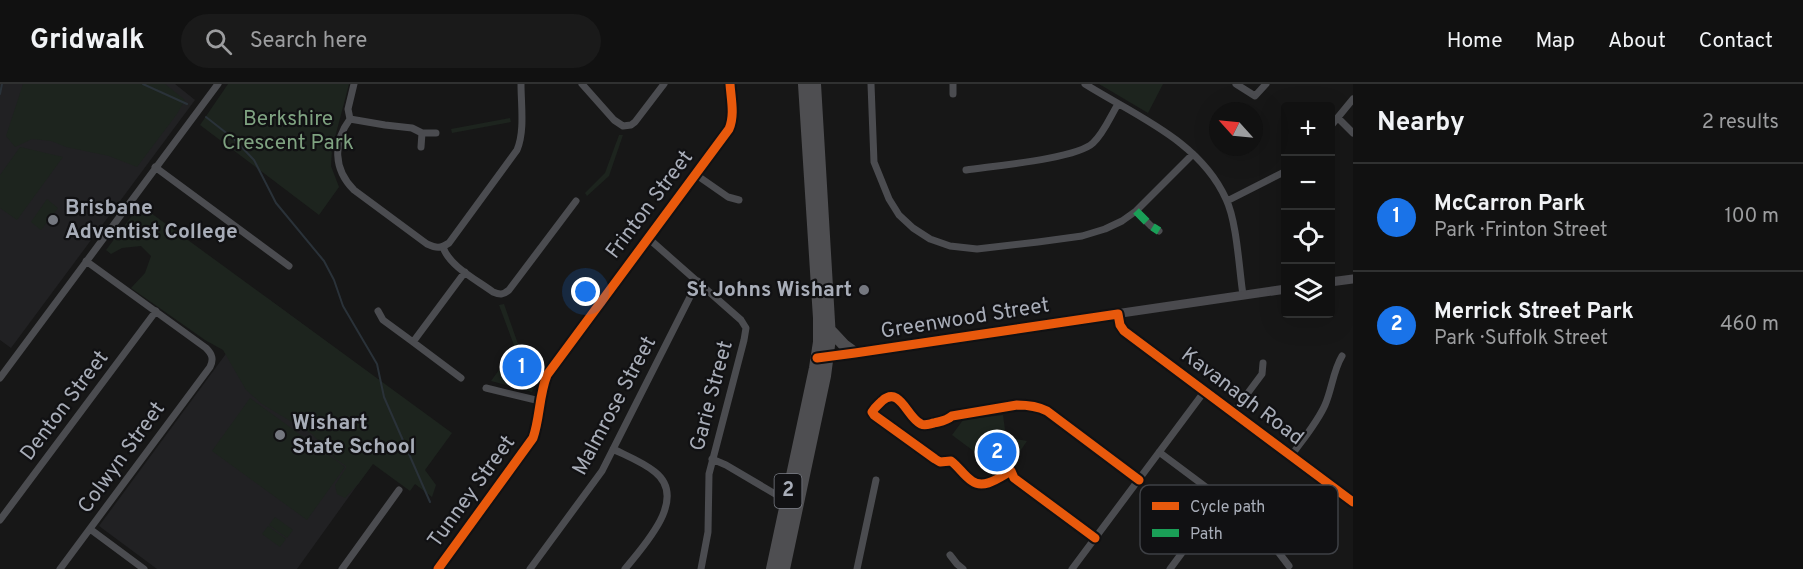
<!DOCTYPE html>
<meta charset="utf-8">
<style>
body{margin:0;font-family:Overpass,sans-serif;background:#1a1a1a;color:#f1f3f6}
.controls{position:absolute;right:18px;top:18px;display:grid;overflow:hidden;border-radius:6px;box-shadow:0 6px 24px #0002}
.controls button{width:54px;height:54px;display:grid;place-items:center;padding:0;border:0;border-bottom:2px solid #303131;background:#111;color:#f1f3f6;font:30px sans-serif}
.compass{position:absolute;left:1209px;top:18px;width:54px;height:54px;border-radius:50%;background:#111;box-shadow:0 6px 24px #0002;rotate:297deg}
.you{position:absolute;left:586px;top:208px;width:21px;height:21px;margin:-15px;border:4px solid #fff;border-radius:50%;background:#1a73e8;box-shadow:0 0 0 9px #1a73e833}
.badge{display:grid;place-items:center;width:39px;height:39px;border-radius:50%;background:#1a73e8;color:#fff;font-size:20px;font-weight:700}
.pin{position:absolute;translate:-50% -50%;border:3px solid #fff;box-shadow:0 2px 6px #0006}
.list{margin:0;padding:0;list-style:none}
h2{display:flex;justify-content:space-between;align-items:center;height:78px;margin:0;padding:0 24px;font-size:26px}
h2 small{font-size:20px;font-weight:400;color:#9c9d9f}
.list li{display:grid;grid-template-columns:39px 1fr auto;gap:18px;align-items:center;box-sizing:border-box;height:108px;padding:0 24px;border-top:2px solid #303131}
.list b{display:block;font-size:22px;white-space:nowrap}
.list p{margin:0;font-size:20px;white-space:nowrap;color:#9c9d9f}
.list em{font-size:20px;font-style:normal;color:#9c9d9f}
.icon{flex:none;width:33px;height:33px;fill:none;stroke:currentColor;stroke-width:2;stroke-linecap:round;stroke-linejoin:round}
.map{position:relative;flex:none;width:1353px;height:485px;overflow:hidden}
header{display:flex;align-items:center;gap:36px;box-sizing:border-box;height:84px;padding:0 30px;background:#111;border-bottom:2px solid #303131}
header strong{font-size:28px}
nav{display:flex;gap:33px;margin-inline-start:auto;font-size:21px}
.search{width:420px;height:54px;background:#1a1a1a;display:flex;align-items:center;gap:15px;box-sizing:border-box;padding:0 21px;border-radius:33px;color:#9c9d9f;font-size:22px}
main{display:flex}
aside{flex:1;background:#111}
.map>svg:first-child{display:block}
.built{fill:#212123}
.green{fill:#1d241e}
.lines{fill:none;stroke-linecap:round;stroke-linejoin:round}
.stream{stroke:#2a3239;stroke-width:2}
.street{stroke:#4b4c50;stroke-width:7}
.secondary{stroke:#4a4a4e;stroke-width:9}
.highway{stroke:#4e4e51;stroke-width:12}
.quiet{stroke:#1a9f57;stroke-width:8;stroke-dasharray:15 8;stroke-linecap:butt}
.cycleway-casing{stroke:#111113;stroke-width:13}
.cycleway{stroke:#e8590c;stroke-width:9}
.poi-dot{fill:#757880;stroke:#111113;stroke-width:2}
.labels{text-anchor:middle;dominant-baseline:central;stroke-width:4.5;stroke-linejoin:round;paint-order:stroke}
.shield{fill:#111113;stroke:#7b7e86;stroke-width:1.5}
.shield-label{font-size:20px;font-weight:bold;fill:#a8adb8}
.park-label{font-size:21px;fill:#7fa381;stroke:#111113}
.street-label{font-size:21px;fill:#a8adb8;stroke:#111113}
.poi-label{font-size:21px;font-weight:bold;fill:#a8adb8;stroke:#111113;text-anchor:start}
.key{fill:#111113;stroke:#3e4045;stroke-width:1.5}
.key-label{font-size:16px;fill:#a8adb8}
</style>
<header>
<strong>Gridwalk</strong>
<div class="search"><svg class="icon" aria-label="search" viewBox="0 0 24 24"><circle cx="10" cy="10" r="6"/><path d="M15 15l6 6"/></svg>Search here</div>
<nav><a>Home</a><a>Map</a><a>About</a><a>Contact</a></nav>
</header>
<main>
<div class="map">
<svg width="1353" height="485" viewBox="0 0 1353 485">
<rect width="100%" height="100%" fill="#171717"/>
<path class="built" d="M0,0h175l20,16 -184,248 -11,-8z
M267,214l147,108 -117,163h-140l-58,-43z"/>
<path class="green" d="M23,0h142l20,16 -8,14 -40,53 -28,-11 -43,-9 -15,-6 -19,-2 -17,8 -9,-11z
M228,0h121l-17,65 -1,17 8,21 -20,28 -119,-90z
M1099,0h64l-15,29z
M510,34l1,4 -59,11 -1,-4z
M619,51h4l-14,41 -22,20 -2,-3 20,-20z
M20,63l43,10 -46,63 -17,-12v-33z
M47,115l11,9 -17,22 -10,-8z
M140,121l312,228 -27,37 11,15 -4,12 -17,-13 -5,7 -37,-27 -14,19 -14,15 -8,-4 -2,-9 11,-17v-2l-9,-6 -25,-26 -50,-30 -16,-14 -23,-40 -18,-10 -74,-52 14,-15 6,-17 -10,-10 -19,2 -11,6 -5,-4z
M504,220l14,40 26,19 -12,29 -41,-11 24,-33 -16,-43z
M250,314l95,69 -38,53 -95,-69z
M1003,331l3,22 21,4 -15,22h-7l-4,5 -6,-1 -43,-32 11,-15z
M275,433l18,13 -6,8 -18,-13z
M268,442l18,13 -6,8 -18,-13z"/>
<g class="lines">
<path class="stream" d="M143,0l44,20
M0,10l2,-10
M206,33l28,22 20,21 22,43 48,58 10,19 9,26 34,58 7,33 46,105"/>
<path class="street" d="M354,0l-6,25 2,10c-17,23 -17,50 4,71l73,54c9,4 13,5 22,-1l68,-93c8,-19 4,-45 4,-66
M582,0l32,36 9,6 8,-1 4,-3 29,-38
M871,0l3,78 15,37 10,16 14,13 17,11 20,7 27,3 61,-7 44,-6 23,-7 17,-8 14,-10 57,-57
M953,0v10
M1085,0c51,32 115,57 141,115 11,23 13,70 17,96
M1236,0l19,12 11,-12
M1338,34l15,15
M350,35l35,6 27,3 10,5
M1330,43l23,-28
M421,63l1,-14h14
M155,83l134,99
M966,86c26,-4 110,-11 127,-27 11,-10 17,-26 25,-39
M695,90l33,23 11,3
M1227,117l59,-30
M1136,127l15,15 8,5
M648,154l93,82 5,8 -2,12 -35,134 -1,58 -7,37
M443,163c6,19 34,33 50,45 7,3 10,3 16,-2l67,-89
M378,227l5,9 30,22
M1118,230l2,11 4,6 229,171
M0,294l218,-294
M461,294l-48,-36 52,-70
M486,304l54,13
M1233,329l29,-39 1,-11
M613,365c14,7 30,13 42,23 34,27 -12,74 -30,97
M1159,368l95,71 15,17 20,26
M1291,372c12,-17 26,-33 34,-51 7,-16 8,-34 17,-49
M712,375l14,6 61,36
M0,436l156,-209
M90,445l54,40
M1095,454l-81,-60 -3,-7c-11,6 -27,19 -39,10 -8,-5 -13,-14 -21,-20l-11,1 -5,-3 -61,-44 -2,-3c3,-5 6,-7 10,-11 18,-16 25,17 39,23 4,2 8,0 13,-1 8,-2 12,-2 18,-7l65,-11c11,0 20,1 30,6l92,69
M950,471l7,9 6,5
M60,485l150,-202c4,-8 2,-13 -4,-19l-120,-87
M342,485l57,-79
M438,485l95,-131c7,-20 6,-43 14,-63l182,-246c6,-14 2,-30 1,-45
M530,485l72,-98 96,-190
M857,485l19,-89
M1072,485l132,-177
M1170,485l51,-69"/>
<path class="secondary" d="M1330,198l23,-3
M822,273l464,-68"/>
<path class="highway" d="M830,246l14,15 11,8
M772,485l43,-201 4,-26v-24l-15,-234
M784,485l41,-193 5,-38 -15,-254"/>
<path class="quiet" d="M1136,127l15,15 8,5"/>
<g class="cycleway-casing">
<path id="cycleway" d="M817,274l38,-5 263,-39 2,11 4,6 229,171
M1095,454l-81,-60 -3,-7c-11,6 -27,19 -39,10 -8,-5 -13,-14 -21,-20l-11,1 -5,-3 -61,-44 -2,-3c3,-5 6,-7 10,-11 18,-16 25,17 39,23 4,2 8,0 13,-1 8,-2 12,-2 18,-7l65,-11c11,0 20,1 30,6l92,69
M438,485l95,-131c7,-20 6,-43 14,-63l182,-246c6,-14 2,-30 1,-45"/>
</g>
<use href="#cycleway" class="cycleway"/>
</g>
<g class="poi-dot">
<circle cx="53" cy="136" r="6"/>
<circle cx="864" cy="206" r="6"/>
<circle cx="280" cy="351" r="6"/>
</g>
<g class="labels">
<rect class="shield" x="774.5" y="390" width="27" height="34" rx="4.5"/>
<g class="shield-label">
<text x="788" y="407">2</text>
</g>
<g class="park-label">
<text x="288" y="35">Berkshire<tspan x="288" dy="24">Crescent Park</tspan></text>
</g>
<g class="street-label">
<text transform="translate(650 121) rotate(-53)">Frinton Street</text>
<text transform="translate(965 235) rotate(-9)">Greenwood Street</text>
<text transform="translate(712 312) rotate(-75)">Garie Street</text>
<text transform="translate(1242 313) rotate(37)">Kavanagh Road</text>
<text transform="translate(65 322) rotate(-53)">Denton Street</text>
<text transform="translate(615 322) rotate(-62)">Malmrose Street</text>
<text transform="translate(122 374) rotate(-54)">Colwyn Street</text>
<text transform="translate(472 408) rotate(-54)">Tunney Street</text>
</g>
<g class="poi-label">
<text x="65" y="124">Brisbane<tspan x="65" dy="24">Adventist College</tspan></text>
<text x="852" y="206" text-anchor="end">St Johns Wishart</text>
<text x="292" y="339">Wishart<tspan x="292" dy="24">State School</tspan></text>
</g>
</g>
<rect x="1140" y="401" width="198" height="69" rx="9" class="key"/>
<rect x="1152" y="418" width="27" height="8" fill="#e8590c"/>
<rect x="1152" y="445" width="27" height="8" fill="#1a9f57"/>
<g class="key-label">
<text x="1190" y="428">Cycle path</text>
<text x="1190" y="455">Path</text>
</g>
</svg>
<div class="controls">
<button>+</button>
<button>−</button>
<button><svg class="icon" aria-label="locate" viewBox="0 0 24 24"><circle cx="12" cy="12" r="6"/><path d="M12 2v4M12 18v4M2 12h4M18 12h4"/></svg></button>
<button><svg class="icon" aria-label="layers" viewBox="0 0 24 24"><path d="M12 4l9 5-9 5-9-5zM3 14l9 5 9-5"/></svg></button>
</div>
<svg class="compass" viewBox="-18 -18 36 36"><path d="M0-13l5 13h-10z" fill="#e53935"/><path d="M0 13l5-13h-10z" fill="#9c9d9f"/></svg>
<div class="you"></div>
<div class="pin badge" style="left:522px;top:283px">1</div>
<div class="pin badge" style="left:997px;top:368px">2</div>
</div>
<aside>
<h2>Nearby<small>2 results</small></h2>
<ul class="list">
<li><span class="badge">1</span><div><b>McCarron Park</b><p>Park · Frinton Street</p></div><em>100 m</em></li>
<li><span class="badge">2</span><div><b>Merrick Street Park</b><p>Park · Suffolk Street</p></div><em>460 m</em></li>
</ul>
</aside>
</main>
